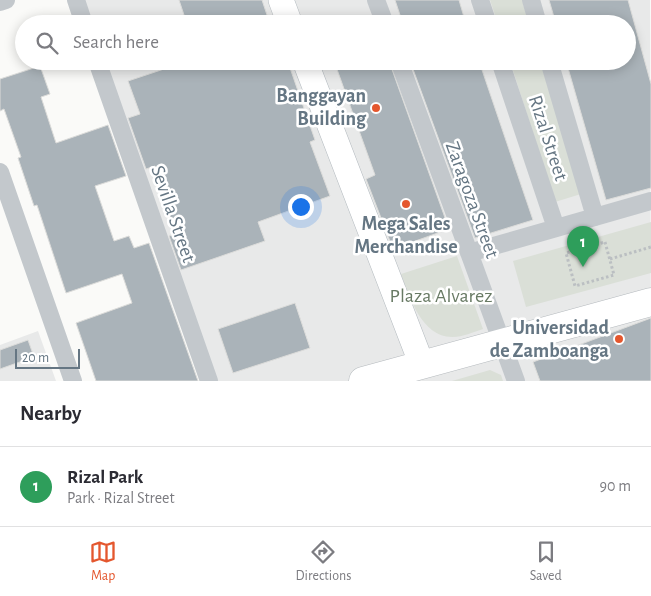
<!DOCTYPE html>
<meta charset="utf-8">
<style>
body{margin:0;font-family:"Alegreya Sans",sans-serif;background:#f2f2f3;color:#2b2b33}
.scale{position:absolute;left:15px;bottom:12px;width:65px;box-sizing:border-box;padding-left:5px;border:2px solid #657683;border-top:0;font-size:14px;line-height:18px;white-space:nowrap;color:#657683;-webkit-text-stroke:4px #fff;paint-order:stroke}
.you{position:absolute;left:300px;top:206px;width:18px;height:18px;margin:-12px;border:4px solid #fff;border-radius:50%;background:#1a73e8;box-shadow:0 0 0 8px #1a73e833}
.badge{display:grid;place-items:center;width:32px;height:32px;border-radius:50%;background:#e4572e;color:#fff;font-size:16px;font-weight:700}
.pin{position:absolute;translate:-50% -41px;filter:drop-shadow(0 1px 2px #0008)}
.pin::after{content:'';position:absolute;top:26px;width:18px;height:15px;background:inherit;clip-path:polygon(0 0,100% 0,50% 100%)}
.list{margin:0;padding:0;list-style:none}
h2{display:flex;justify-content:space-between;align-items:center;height:65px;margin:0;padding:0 20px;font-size:21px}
h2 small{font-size:16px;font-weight:400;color:#7c7c81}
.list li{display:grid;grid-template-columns:32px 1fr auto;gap:15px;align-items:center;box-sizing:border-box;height:80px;padding:0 20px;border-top:1px solid #e1e1e2}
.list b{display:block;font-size:19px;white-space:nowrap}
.list p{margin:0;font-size:16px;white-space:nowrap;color:#7c7c81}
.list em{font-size:16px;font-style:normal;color:#7c7c81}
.icon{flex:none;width:28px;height:28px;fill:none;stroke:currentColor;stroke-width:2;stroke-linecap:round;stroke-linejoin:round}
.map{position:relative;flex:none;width:651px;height:381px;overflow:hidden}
.search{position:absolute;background:#fff;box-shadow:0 2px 12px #0003;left:15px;right:15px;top:15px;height:55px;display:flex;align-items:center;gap:12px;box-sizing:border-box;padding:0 18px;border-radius:28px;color:#7c7c81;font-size:19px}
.sheet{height:145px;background:#fff}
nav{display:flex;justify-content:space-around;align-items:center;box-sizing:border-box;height:70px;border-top:1px solid #e1e1e2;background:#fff;font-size:14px;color:#7c7c81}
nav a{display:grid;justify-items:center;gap:2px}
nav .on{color:#e4572e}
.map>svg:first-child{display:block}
.built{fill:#e8e9e9}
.green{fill:#dadfd7}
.building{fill:#aab3b9;stroke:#dcdcda}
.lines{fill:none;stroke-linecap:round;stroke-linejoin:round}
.secondary-casing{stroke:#b3babf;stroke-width:26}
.primary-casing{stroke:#b5babe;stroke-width:29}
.path{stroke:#bbbfc2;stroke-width:3;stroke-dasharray:2.5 2.5;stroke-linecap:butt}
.street{stroke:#c3c8cc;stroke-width:18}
.secondary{stroke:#fff;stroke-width:25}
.primary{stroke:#fff;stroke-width:28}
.poi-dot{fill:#e4572e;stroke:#fff;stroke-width:2}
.labels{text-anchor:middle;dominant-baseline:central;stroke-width:5;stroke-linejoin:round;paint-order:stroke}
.poi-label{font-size:20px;font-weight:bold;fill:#657683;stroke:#fff;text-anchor:end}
.street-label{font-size:20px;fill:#657683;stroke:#fff}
.park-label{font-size:20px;fill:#687a64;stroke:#fff}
</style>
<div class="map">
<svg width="651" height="381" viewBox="0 0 651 381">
<rect width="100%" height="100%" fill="#fafaf8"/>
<path class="built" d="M84,0h566l1,381h-441l-106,-320h523v-37h-535z
M38,331l18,50h-56v-36z"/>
<path class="green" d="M490,0h32l7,24h-31z
M510,61h30l41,133 -26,8z
M651,222v51l-125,34 -13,-46z
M457,256l26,73c-9,3 -21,8 -30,8 -31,1 -44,-41 -52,-63z
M490,370l11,5 2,6h-51z"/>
<path class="building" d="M179,0h83l8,24h-83z
M395,0h64l7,24h-63z
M549,0h79l23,84v104l-45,12 -40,-139h61v-37h-71z
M188,61h95l1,5 5,-1 26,75 -5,2 20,54 -72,26 7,19 -84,29 -12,-34 7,-2 -9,-26 3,-1 -15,-41 -9,3 -18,-51 12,-4 -12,-33z
M334,61h55l60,168 -56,20 -27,-70 9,-4z
M410,61h69l54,159 -58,18z
M40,66l10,28 -9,3 15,46 52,-18 18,51 -31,10 19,55 15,-5 5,12 15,-5 49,138h-102l-20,-58 56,-20 -10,-29 -56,19 -29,-88 -3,1 -16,-48 3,-1 -17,-48 -4,2v-32z
M295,303l15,45 -77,25 -15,-44z
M651,318v63h-111l-7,-19z
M28,340l6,17 -34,12v-19z"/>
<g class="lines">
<g class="secondary-casing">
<path id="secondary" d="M281,0l9,24
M305,61l117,304"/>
</g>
<g class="primary-casing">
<path id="primary" d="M363,381l288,-79"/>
</g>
<path class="path" d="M605,242l9,33 -39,11 -9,-33z
M610,259l41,-12"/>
<path class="street" d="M76,0l8,24
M376,0l9,24
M480,0l8,24
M531,0l7,24
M0,2l6,-2
M97,61l112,320
M399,61l117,320
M500,61l56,167
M549,61l46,156
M0,172l73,209
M469,253l182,-52"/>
<use href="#secondary" class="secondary"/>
<use href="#primary" class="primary"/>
</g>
<g class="poi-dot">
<circle cx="376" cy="108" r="5"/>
<circle cx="406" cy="204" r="5"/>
<circle cx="619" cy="339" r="5"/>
</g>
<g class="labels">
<g class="poi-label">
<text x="366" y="96">Banggayan<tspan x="366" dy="23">Building</tspan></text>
<text x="406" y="224" text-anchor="middle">Mega Sales<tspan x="406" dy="23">Merchandise</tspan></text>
<text x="609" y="328">Universidad<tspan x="609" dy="23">de Zamboanga</tspan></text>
</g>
<g class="street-label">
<text transform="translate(548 138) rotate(72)">Rizal Street</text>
<text transform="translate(472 200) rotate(70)">Zaragoza Street</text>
<text transform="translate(173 214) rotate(71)">Sevilla Street</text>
</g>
<g class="park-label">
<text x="441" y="296">Plaza Alvarez</text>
</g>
</g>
</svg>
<div class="scale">20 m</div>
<div class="you"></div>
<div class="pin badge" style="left:583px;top:267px;background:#2e9e5b">1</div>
<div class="search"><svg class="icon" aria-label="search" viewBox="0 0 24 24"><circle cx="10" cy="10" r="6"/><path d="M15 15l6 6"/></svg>Search here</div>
</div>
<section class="sheet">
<h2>Nearby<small></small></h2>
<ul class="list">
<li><span class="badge" style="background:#2e9e5b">1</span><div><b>Rizal Park</b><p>Park · Rizal Street</p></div><em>90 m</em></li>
</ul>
</section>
<nav>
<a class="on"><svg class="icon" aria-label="map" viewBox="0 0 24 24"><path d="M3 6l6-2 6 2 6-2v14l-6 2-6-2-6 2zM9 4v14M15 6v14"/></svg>Map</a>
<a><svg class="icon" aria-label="directions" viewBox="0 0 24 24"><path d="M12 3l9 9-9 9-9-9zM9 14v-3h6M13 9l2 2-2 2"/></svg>Directions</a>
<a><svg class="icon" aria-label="saved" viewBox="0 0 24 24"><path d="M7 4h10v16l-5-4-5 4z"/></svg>Saved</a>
</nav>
